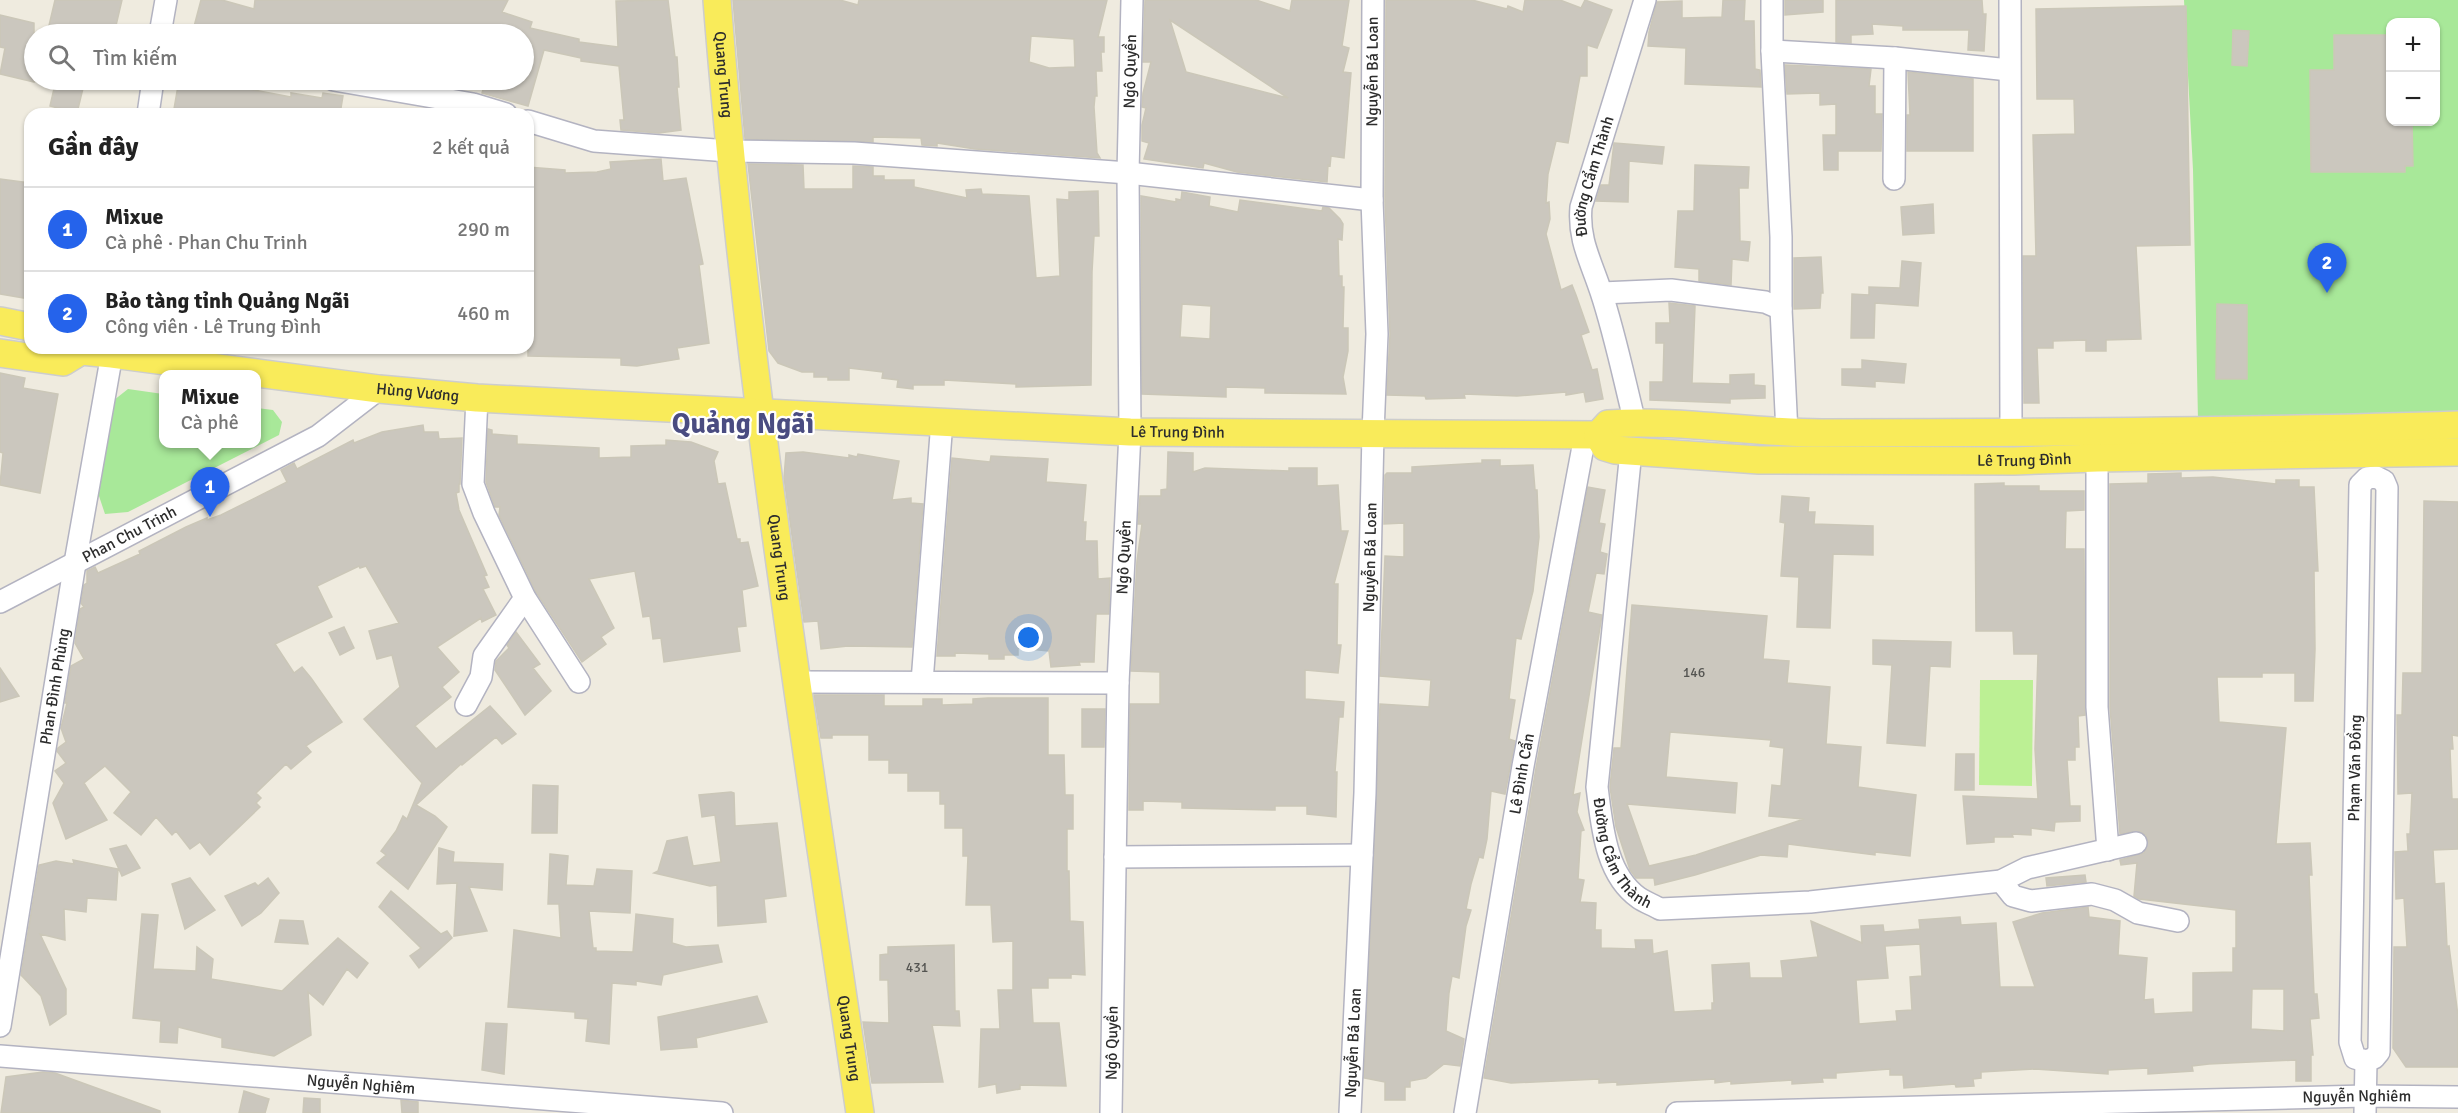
<!DOCTYPE html>
<html lang="vi">
<meta charset="utf-8">
<style>
body{margin:0;font-family:Signika,sans-serif;background:#f2f2f2;color:#222}
.controls{position:absolute;right:18px;top:18px;display:grid;overflow:hidden;border-radius:12px;box-shadow:0 2px 4px #0004}
.controls button{width:54px;height:54px;display:grid;place-items:center;padding:0;border:0;border-bottom:2px solid #e0e0e0;background:#fff;color:#222;font:30px sans-serif}
.you{position:absolute;left:1029px;top:638px;width:21px;height:21px;margin:-15px;border:4px solid #fff;border-radius:50%;background:#1a73e8;box-shadow:0 0 0 9px #1a73e833}
.badge{display:grid;place-items:center;width:39px;height:39px;border-radius:50%;background:#2563eb;color:#fff;font-size:20px;font-weight:700}
.pin{position:absolute;translate:-50% -50px;filter:drop-shadow(0 2px 3px #0008)}
.pin::after{content:'';position:absolute;top:32px;width:21px;height:18px;background:inherit;clip-path:polygon(0 0,100% 0,50% 100%)}
.popup{position:absolute;left:159px;top:370px;width:102px;height:78px;box-sizing:border-box;display:grid;place-content:center;border-radius:12px;background:#fff;filter:drop-shadow(0 2px 4px #0005);font-size:20px;white-space:nowrap;color:#767676}
.popup b{font-size:22px;color:#222}
.popup::after{content:'';position:absolute;left:50%;top:100%;margin-left:-12px;border:12px solid transparent;border-top-color:#fff}
.list{margin:0;padding:0;list-style:none}
h2{display:flex;justify-content:space-between;align-items:center;height:78px;margin:0;padding:0 24px;font-size:26px}
h2 small{font-size:20px;font-weight:400;color:#767676}
.list li{display:grid;grid-template-columns:39px 1fr auto;gap:18px;align-items:center;box-sizing:border-box;height:84px;padding:0 24px;border-top:2px solid #e0e0e0}
.list b{display:block;font-size:22px;white-space:nowrap}
.list p{margin:0;font-size:20px;white-space:nowrap;color:#767676}
.list em{font-size:20px;font-style:normal;color:#767676}
.icon{flex:none;width:33px;height:33px;fill:none;stroke:currentColor;stroke-width:2;stroke-linecap:round;stroke-linejoin:round}
.map{position:relative;flex:none;width:2458px;height:1113px;overflow:hidden}
.search{position:absolute;background:#fff;box-shadow:0 2px 4px #0004;left:24px;top:24px;width:510px;height:66px;display:flex;align-items:center;gap:15px;box-sizing:border-box;padding:0 21px;border-radius:33px;color:#767676;font-size:22px}
.panel{position:absolute;background:#fff;box-shadow:0 2px 4px #0004;left:24px;top:108px;width:510px;height:246px;border-radius:18px}
.map>svg:first-child{display:block}
.green{fill:#a8e899;fill-rule:evenodd}
.pitch{fill:#bcf094}
.building{fill:#cbc7be;stroke:#cbc7b8;stroke-width:1.5;fill-rule:evenodd}
.lines{fill:none;stroke-linecap:round;stroke-linejoin:round}
.minor-casing{stroke:#b3b3c1;stroke-width:24}
.major-casing{stroke:#cdcdcd;stroke-width:30}
.minor{stroke:#fff;stroke-width:21}
.major{stroke:#f9eb5a;stroke-width:27}
.labels{text-anchor:middle;dominant-baseline:central;stroke-width:4.5;stroke-linejoin:round;paint-order:stroke}
.number-label{font-size:14px;fill:#545451}
.street-label{font-size:16px;fill:#2d2d2d;stroke:#fff}
.town-label{font-size:28px;font-weight:bold;fill:#4a4c81;stroke:#fff}
</style>
<div class="map">
<svg width="2458" height="1113" viewBox="0 0 2458 1113">
<rect width="100%" height="100%" fill="#efebdf"/>
<path class="green" d="M2184,0h274v416l-260,4 -5,-250zM2390,22h46v100h-46z
M128,389l35,5 1,50h92l1,-36 16,2 9,12 -3,13 -151,77 -23,2 -8,-24 12,-86z"/>
<path class="pitch" d="M1980,680h53l-1,106 -53,-1z"/>
<path class="building" d="M55,0h67l-8,34h-67z
M201,0h21l32,9 1,-9h253l-6,12 30,10 -2,6 49,11v3l39,5 -2,-46 52,-1 7,57h2l2,30h-2l4,43 -22,3 -38,-3 -1,-10h4l-5,-54 -38,-5v-3l-37,-8 -16,56 -46,-13 4,-13h38v-46h-332z
M733,0h107l18,5 1,-5h248l-9,37h6v15h-3l1,19h-6l1,25h-2l-1,11 3,46 3,5 -125,-9 -38,-6v3l-15,-1 -1,-7 -48,-1v5l-128,-3zM1031,36l43,3 1,28 -26,1 -20,-6z
M1145,0h111l34,11 2,-11h57l-7,46 7,2 -6,24 8,1 -7,85 -13,-2 -1,10 -2,-1 -1,17 -90,-10 -33,-9 -1,5 -59,-9 5,-16 -7,-2v-16l4,-17 -4,-1 1,-14 8,-31h-8zM1170,20l118,78 -102,-26z
M1386,0h86l35,9 1,-3 15,6 2,-12h35l21,8 4,-8 27,10 -15,38 -10,-3v31h-7l-12,67 -12,-2 -8,33 -2,29 3,-1 1,17 -4,15 15,56 11,-5 4,10 13,37 -8,3 11,35 5,-1 6,30 -17,3 -2,-10 -18,3v-3l-49,4 -53,-2 1,4 -39,1 -1,-3 -38,-1 3,-61 -5,-134z
M1723,0h22l-1,21h10l1,48 5,1 1,17 -76,-3 1,-36 -38,-2 1,-14 8,-30 25,-1v17l40,-1z
M1785,0h38v12l-38,3z
M1836,0h146l1,14h3l-2,37 -16,-1 1,-20h-66v-4l-31,-2 1,10 -22,1v8l-15,-1z
M2186,6l4,239 -54,1 5,93 -35,1v11h-20v-11l-33,1v7h-16l2,55h-15l-1,-147h13l-3,-121 42,-1 -1,-35h-37l-1,-90z
M0,15l34,8v59l-34,-8 5,-26 -5,-1z
M2233,30l16,1 -2,35 -15,-1z
M2334,35h57v87h21l1,44h-8v6h-94l-1,-102h24z
M1785,65l86,4 -2,17h6v28h7l-1,37h-43v19h-14l-1,-35h13v-31l-16,1v-12l-33,1z
M1908,72l65,7v72h-66v-36h3z
M56,80h29l-8,33 -27,-7z
M179,80h42l23,3v5l47,9v-4l31,5 1,-5 20,3 -3,18h-137l-29,-5z
M1614,143l50,4 -2,17 -33,-3 -1,41 -32,-1 5,-16h8z
M661,159l2,22 23,-3 17,86 -4,1 10,78 -32,5 2,11 -42,7 -16,-1v-7l-93,-2v-189l37,3v3l32,-1 14,-3 -1,-7z
M748,164l55,1 1,24h49v-23l20,1v9h11v4h30v7l53,11 -1,-8 15,-1 1,5 47,2 7,82 24,-2 -3,-77 12,1v-8l29,-1 1,45h-5l-2,36 -1,113 -75,2v-3l-72,-4v5h-31v4l-16,-2 1,-7 -16,-2 1,-6 -34,-4v12h-21v-3h-14v-5h-12l-24,-9 -9,-12z
M1695,165l54,2 -1,21h-9l1,53 10,1 -2,19 -16,-2 -1,26 -32,-4v-12l-24,-2 3,-56h16z
M0,179l30,4v116l-30,-5z
M1182,192l28,5 -1,9 29,6 2,-12 82,11 1,-4 6,1 11,11 3,5 -1,16 -4,-1 1,37h3v11h2l-1,41h5v23l-5,26 3,17 -81,-1v-5l-39,-1v10l-84,-3 -1,-198 35,6v-3l5,1zM1182,304l29,2 -1,33 -30,-2z
M1933,204l1,29 -31,2 -2,-28z
M1821,257l2,36h-2l-1,15 -26,1v-51z
M1902,261l19,2 -3,43 -43,-3 -1,35h-23l1,-44 17,1v-8l31,1z
M1669,303l26,3 -3,77 38,1v-9l24,-1v11l11,1v12l-35,1v4l-80,-3v-18h13l1,-39h-8v-20h14z
M2217,304l30,1v74h-31z
M1862,360l44,4 -2,19 -29,-2v6l-33,-2v-16h20z
M0,373l25,5 -2,10 35,6 -18,99 -40,-8 3,-32 -3,-1z
M423,425l1,7h14l1,7 23,-1 -2,46h-1v8l-3,1 3,17 28,65 -3,1 5,11 -6,2 13,26 -14,7 -1,-4 -44,29 22,25 -17,15 9,10 -36,29 21,23 54,-43 26,28 -14,10 -6,-7 -34,28 -1,-1 -45,41 19,11 12,11 -39,62 -31,-26 9,-8 -5,-4 15,-20 7,-15 4,3 15,-36 -58,-64 36,-32 -8,-32 -15,4 -8,-28 30,-8 -33,-57 -6,2 -1,-2 -42,20 15,31 -57,27 19,29 8,-6 9,11 31,44 -36,24 5,6 -20,17 -5,-5 -30,29 5,5 -5,5 4,4 -50,48 -10,-13 -10,7 -14,-18 -4,4 -16,-18 -15,18 -27,-22 17,-21 -26,-26 -21,17 23,37 -41,19 -13,-36 11,-20 -9,-12 11,-8 -9,-12 1,-3 8,-6 -5,-14 6,-25h-2l6,-37 13,-7 -9,-16 5,-34 4,-2 -3,-4 3,-18 3,-2v-12l8,-4 3,6 42,-19 -1,-3 47,-24 21,-9v2l14,-5 66,-33 -6,-12 13,-7 3,6 56,-29 1,3 28,-11z
M488,429l4,1v4l25,2v8l82,4v10l32,-1v-11l35,-1v-5l25,2 27,10 -4,9 4,23 7,-1 12,56h3v4l8,-1 10,44 -16,4 4,36 -9,1 3,24 -76,11 -3,-24 -8,1 -3,-23 -7,1 -8,-46 -46,8 25,49 -13,9 5,7 -24,18 -46,-70 -37,-77 1,-8h-5l-9,-25z
M803,452l46,6v-3l8,2 1,-3 41,7 -7,39 19,-2v5l12,1 -11,143 -64,-1 -27,3 -3,-28 -14,1 -20,-144 2,-25z
M1168,452l25,1v19l12,-4 84,3v-3h28v18l21,-1 3,46h7l-14,53h4l-1,61h4l-3,28 -33,-3v29l39,3 -1,15h-4l-4,55h2l-1,45 -29,-3v-8h-32v4l-93,-2v-6l-39,-1v9h-14l1,-106h30v-32l-29,-1 6,-110 5,-37h-4l2,-28h21v-6l6,-1z
M991,456l57,3 -2,23 40,3 -3,37h3l-1,19h12l1,38 12,-1 -1,36h-13l-2,48h-15l1,3 -29,2 -2,-16 -31,-3v7h-14v4h-15v-5l-34,-1v3h-18l15,-198 38,4z
M1482,460h18v6l33,-1 2,25h2l2,47 -6,54 -12,48 -5,-1 -7,61 6,1 -6,39 6,2 -10,53 -14,-3 -4,48 -4,19 -4,-1 -8,27 -5,25 5,1 -5,16 -7,52 -7,-2 -3,17 -3,38 18,8 -4,27 -16,-2 -18,14 -16,3v6h-5v13h-20v-18l-21,-4 16,-374 49,3 2,-27 -51,-4 5,-120 19,1v-34l-20,1 1,-49 2,-2h25v-6l70,-4z
M2181,473v5l32,-1 63,7v-4h23v7h15l4,84h-4l1,78 -2,52h-18v-28h-33v4h-45l2,45 67,6 -10,116 34,-1 2,32h-3l5,119h3l2,24 -9,1 3,36h-2v26h-15v-21l-87,4 -17,2 1,5 -45,3v-6l-40,2v4l-73,-5 -54,3v6l-8,1 1,7 -18,1 -1,-3 -51,4 -1,-13h-13v-6l-54,4v5h-14l1,4 -31,2v-4l-61,4v-3l-16,2v-4l-98,6v-3l-18,1v-4l-88,4 -27,-5 52,-310 52,-281 17,3 -6,33 6,1 -5,28 7,2 -3,20 -8,-1 -8,39 14,3 -29,180 7,-2 -3,19 7,18 -3,1 -3,48 6,1 -4,22 16,1 -1,27h6v18l35,1 -1,-9h17l1,14 14,-3 7,61 38,-2v-7h2l-2,-38 37,-2 1,15h33l-2,-17 37,-4 -7,-36 51,22 -1,-17 22,-1 1,7 36,-3 -1,-9 41,-3 1,8 35,-2 4,64h35l-22,-65 29,-9 46,-6 1,10 31,4 -2,34 29,3 -3,42 9,-1 1,15 39,-2v-39l40,-1v-24h3v-38l-97,-11 -5,-3 3,-33 -16,2 -1,-5 24,-7 4,-12 -2,-6 -7,-4 -19,3 -10,-127v-223l38,-1v-9zM1920,944l2,32 -12,1 2,33 -16,1 1,10 -38,3 -3,-44 32,-2 -3,-32zM2252,989h32v42l-33,-2z
M2004,483v3h35v5h45v19l-18,1 -1,38h19l1,166 -7,1 1,31h-4v13h-8l3,46h10v15l-25,1 -1,9 -23,-3v7l-19,-1 1,3h-19v5l-27,2 -4,-48 75,3 -3,-50 3,-95h-24l-1,-23h-37l-1,-147z
M1782,496l27,2 -1,14h7l-1,12 59,2v29l-40,-1 -3,74 -33,-1 2,-50 -18,-1 4,-53 -5,-1z
M2424,501l34,1v234l-6,-1 1,14h-3l2,50h6v50l-25,1 2,34 9,-1 3,64 2,-1 9,70v51h-52l-13,-19 1,-101h13l-3,-49 -8,1 -1,-47 13,-1 -1,-17h3l2,-41 -14,1 -1,-79h5l1,-42h19z
M1632,605l135,11 -4,43 26,2 -2,22 43,4 -4,57 35,3 -3,40 58,8 -6,61 -35,-4v3l-87,-11 -1,13 -26,-2 -66,20 -40,10 -1,-7h-18l-6,-8 -14,-43 -6,-40 4,-39h7zM1670,732l101,8 -1,6 14,2 -3,38 -9,-1 -3,31 35,3 -108,36 -47,11 -22,-62 108,9 2,-30 -71,-6z
M344,627l10,21 -14,7 -11,-22z
M516,632l24,32 -7,4 18,23 -26,24 -30,-45 1,-9 13,-13 -2,-3z
M1873,640l78,2 -1,25 -20,-1 -5,80 -38,-3 5,-78 -19,-1z
M0,668l19,28 -19,6z
M814,695h70v11h39v-7h19v6l31,-1v-5l15,-1h60v57h16l1,40h8v34h-6v42h2l1,50 13,1 2,53 -14,-1v4h-23v10h-17l2,35h26l7,63 -46,-1v4l-23,4 -1,-9 -17,3 2,-58h19l-2,-39h15v-49l-20,1 -2,-37h-25l2,-49h-5v-28h-18v-24h-5v-13h-32v-18h-19v-13h-20v-25h-37v3h-11z
M1082,709h23l-1,38h-22z
M1956,754h18v36h-19z
M533,785l25,1 -1,47h-25z
M731,792l3,1 1,33 42,-3 9,73 -22,3 2,23 -48,4 -1,-41 -7,1 -56,-13 4,-2 9,-30 20,-4 6,29 28,-4 -6,-47 -13,2 -3,-22z
M126,845l14,23 -18,8 -12,-27z
M439,848l15,4 -1,10 50,2 -1,26 -33,-3 18,44 -33,5 3,-53 -20,1z
M550,854l18,2 -2,29 28,1 3,-17 35,2 -2,42 -41,-2 4,37h3v3l37,1 3,-38 37,5 -1,24 14,4 32,-2 4,17 -59,13 -2,10 -25,-4v4l-24,-2 -3,61 -23,-3 2,-22 -13,-1v-6l-67,-5 6,-77 47,8 -2,-34h-11z
M73,860l45,9 -2,31 -29,-2 -1,14 -22,-3 1,31 -25,-6 26,55v25l-16,11 -9,-29 -20,-21 18,-110 17,-4 18,3z
M2085,875l1,7 -39,4 -1,-8z
M190,878l25,32 -30,19 -13,-45z
M268,878l11,15 -18,20 -19,13 -17,-30 30,-13 3,3z
M391,891l50,43 6,-3 5,7 -33,30 -9,-12 11,-8 -42,-41z
M142,914l16,1 -5,54 43,2 1,-24 16,12 -2,20 71,12 56,-53 30,25 -11,15 -10,-9 -24,36 -15,-13 3,43 -37,21 -52,-9v-9l-44,-11 -1,16 -17,-1 1,-21 -28,-3z
M280,920l23,1 5,23 -33,-2z
M954,945l1,66h4l1,15 -28,-1 11,57 -71,1 -9,-61 26,1 -1,-43h-8v-25l8,-1v-7z
M757,996l10,26 -71,16 1,9 -36,3 -3,-33z
M486,1023l21,1 -3,50 -22,-4z
M43,1072l12,1 105,38v2h-159l5,-36z
M244,1091l25,8 -4,14h-26z
M304,1098l16,1v14h-17z
M401,1100l17,2v11h-16z"/>
<g class="lines">
<g class="minor-casing">
<g id="minor">
<path d="M1772,0v51l9,186v72l6,124"/>
<path d="M2010,0l1,433"/>
<path d="M160,34l6,-34"/>
<path d="M1772,51l123,7 114,12"/>
<path d="M334,80l139,24 33,10"/>
<path d="M148,114l5,-34"/>
<path d="M528,121l66,20 135,10 125,2 274,20 244,27"/>
<path d="M1894,179l1,-121"/>
<path d="M1602,293l69,-3 94,12 16,7"/>
<path d="M477,398l-4,86 11,29 41,85 54,84"/>
<path id="s1" d="M1635,423c-11,-44 -20,-89 -34,-131 -10,-31 -23,-52 -20,-85l64,-207"/>
<path id="s2" d="M1631,451l-34,336c5,38 8,87 42,111 6,4 14,7 21,11l150,-7 191,-21 26,-13 109,-25"/>
<path d="M2097,458v249l11,143"/>
<path d="M2376,477l8,4 3,7 -8,564 -5,6 -8,3 -11,-3 -5,-16 10,-557 7,-7z"/>
<path id="s3" d="M0,602l318,-166 61,-47"/>
<path d="M797,682l321,1"/>
<path d="M922,682l20,-261"/>
<path d="M466,705l15,-28 3,-21 41,-58"/>
<path d="M1115,857l247,-2"/>
<path d="M2001,881l12,15 18,5 61,-7 23,6 23,13 40,8"/>
<path id="s4" d="M0,1026l75,-463 38,-215"/>
<path id="s5" d="M0,1056l722,57"/>
<path id="s6" d="M1111,1113l7,-430 12,-251 -2,-259 4,-173"/>
<path id="s7" d="M1350,1113l15,-320 8,-360 4,-99 -5,-134 1,-200"/>
<path id="s8" d="M1465,1113l58,-347 62,-330"/>
<path id="s9" d="M1677,1113l688,-17 93,1"/>
<path d="M2365,1113l1,-52"/>
</g>
</g>
<g class="major-casing">
<g id="major">
<path id="s10" d="M717,0c29,373 89,743 143,1113"/>
<path d="M0,321l30,6"/>
<path id="s11" d="M0,353l63,9 18,-11 31,3 267,35 98,9 653,34 468,3 10,-11c70,-5 143,9 214,9 212,0 424,-1 636,-8"/>
<path id="s12" d="M1598,435l7,12 10,3 144,10 255,1 83,-3 361,-6"/>
</g>
</g>
<use href="#minor" class="minor"/>
<use href="#major" class="major"/>
</g>
<g class="labels">
<g class="number-label">
<text x="1694" y="672">146</text>
<text x="917" y="967">431</text>
</g>
<g class="street-label">
<text stroke="none"><textPath href="#s6" startOffset="1042">Ngô Quyền</textPath></text>
<text stroke="none"><textPath href="#s7" startOffset="1042">Nguyễn Bá Loan</textPath></text>
<text stroke="none"><textPath href="#s10" startOffset="75">Quang Trung</textPath></text>
<text stroke="none"><textPath href="#s1" startOffset="256">Đường Cẩm Thành</textPath></text>
<text stroke="none"><textPath href="#s11" startOffset="424">Hùng Vương</textPath></text>
<text stroke="none"><textPath href="#s11" startOffset="1185">Lê Trung Đình</textPath></text>
<text stroke="none"><textPath href="#s12" startOffset="434">Lê Trung Đình</textPath></text>
<text stroke="none"><textPath href="#s3" startOffset="146">Phan Chu Trinh</textPath></text>
<text stroke="none"><textPath href="#s6" startOffset="556">Ngô Quyền</textPath></text>
<text stroke="none"><textPath href="#s7" startOffset="556">Nguyễn Bá Loan</textPath></text>
<text stroke="none"><textPath href="#s10" startOffset="561">Quang Trung</textPath></text>
<text stroke="none"><textPath href="#s4" startOffset="344">Phan Đình Phùng</textPath></text>
<text transform="translate(2355 768) rotate(-89)">Phạm Văn Đồng</text>
<text stroke="none"><textPath href="#s8" startOffset="344">Lê Đình Cẩn</textPath></text>
<text stroke="none"><textPath href="#s2" startOffset="411">Đường Cẩm Thành</textPath></text>
<text stroke="none"><textPath href="#s10" startOffset="1047">Quang Trung</textPath></text>
<text stroke="none"><textPath href="#s6" startOffset="70">Ngô Quyền</textPath></text>
<text stroke="none"><textPath href="#s7" startOffset="70">Nguyễn Bá Loan</textPath></text>
<text stroke="none"><textPath href="#s5" startOffset="362">Nguyễn Nghiêm</textPath></text>
<text stroke="none"><textPath href="#s9" startOffset="680">Nguyễn Nghiêm</textPath></text>
</g>
<g class="town-label">
<text x="743" y="424">Quảng Ngãi</text>
</g>
</g>
</svg>
<div class="controls">
<button>+</button>
<button>−</button>
</div>
<div class="you"></div>
<div class="pin badge" style="left:210px;top:517px">1</div>
<div class="popup"><b>Mixue</b>Cà phê</div>
<div class="pin badge" style="left:2327px;top:293px">2</div>
<div class="search"><svg class="icon" aria-label="search" viewBox="0 0 24 24"><circle cx="10" cy="10" r="6"/><path d="M15 15l6 6"/></svg>Tìm kiếm</div>
<section class="panel">
<h2>Gần đây<small>2 kết quả</small></h2>
<ul class="list">
<li><span class="badge">1</span><div><b>Mixue</b><p>Cà phê · Phan Chu Trinh</p></div><em>290 m</em></li>
<li><span class="badge">2</span><div><b>Bảo tàng tỉnh Quảng Ngãi</b><p>Công viên · Lê Trung Đình</p></div><em>460 m</em></li>
</ul>
</section>
</div>
